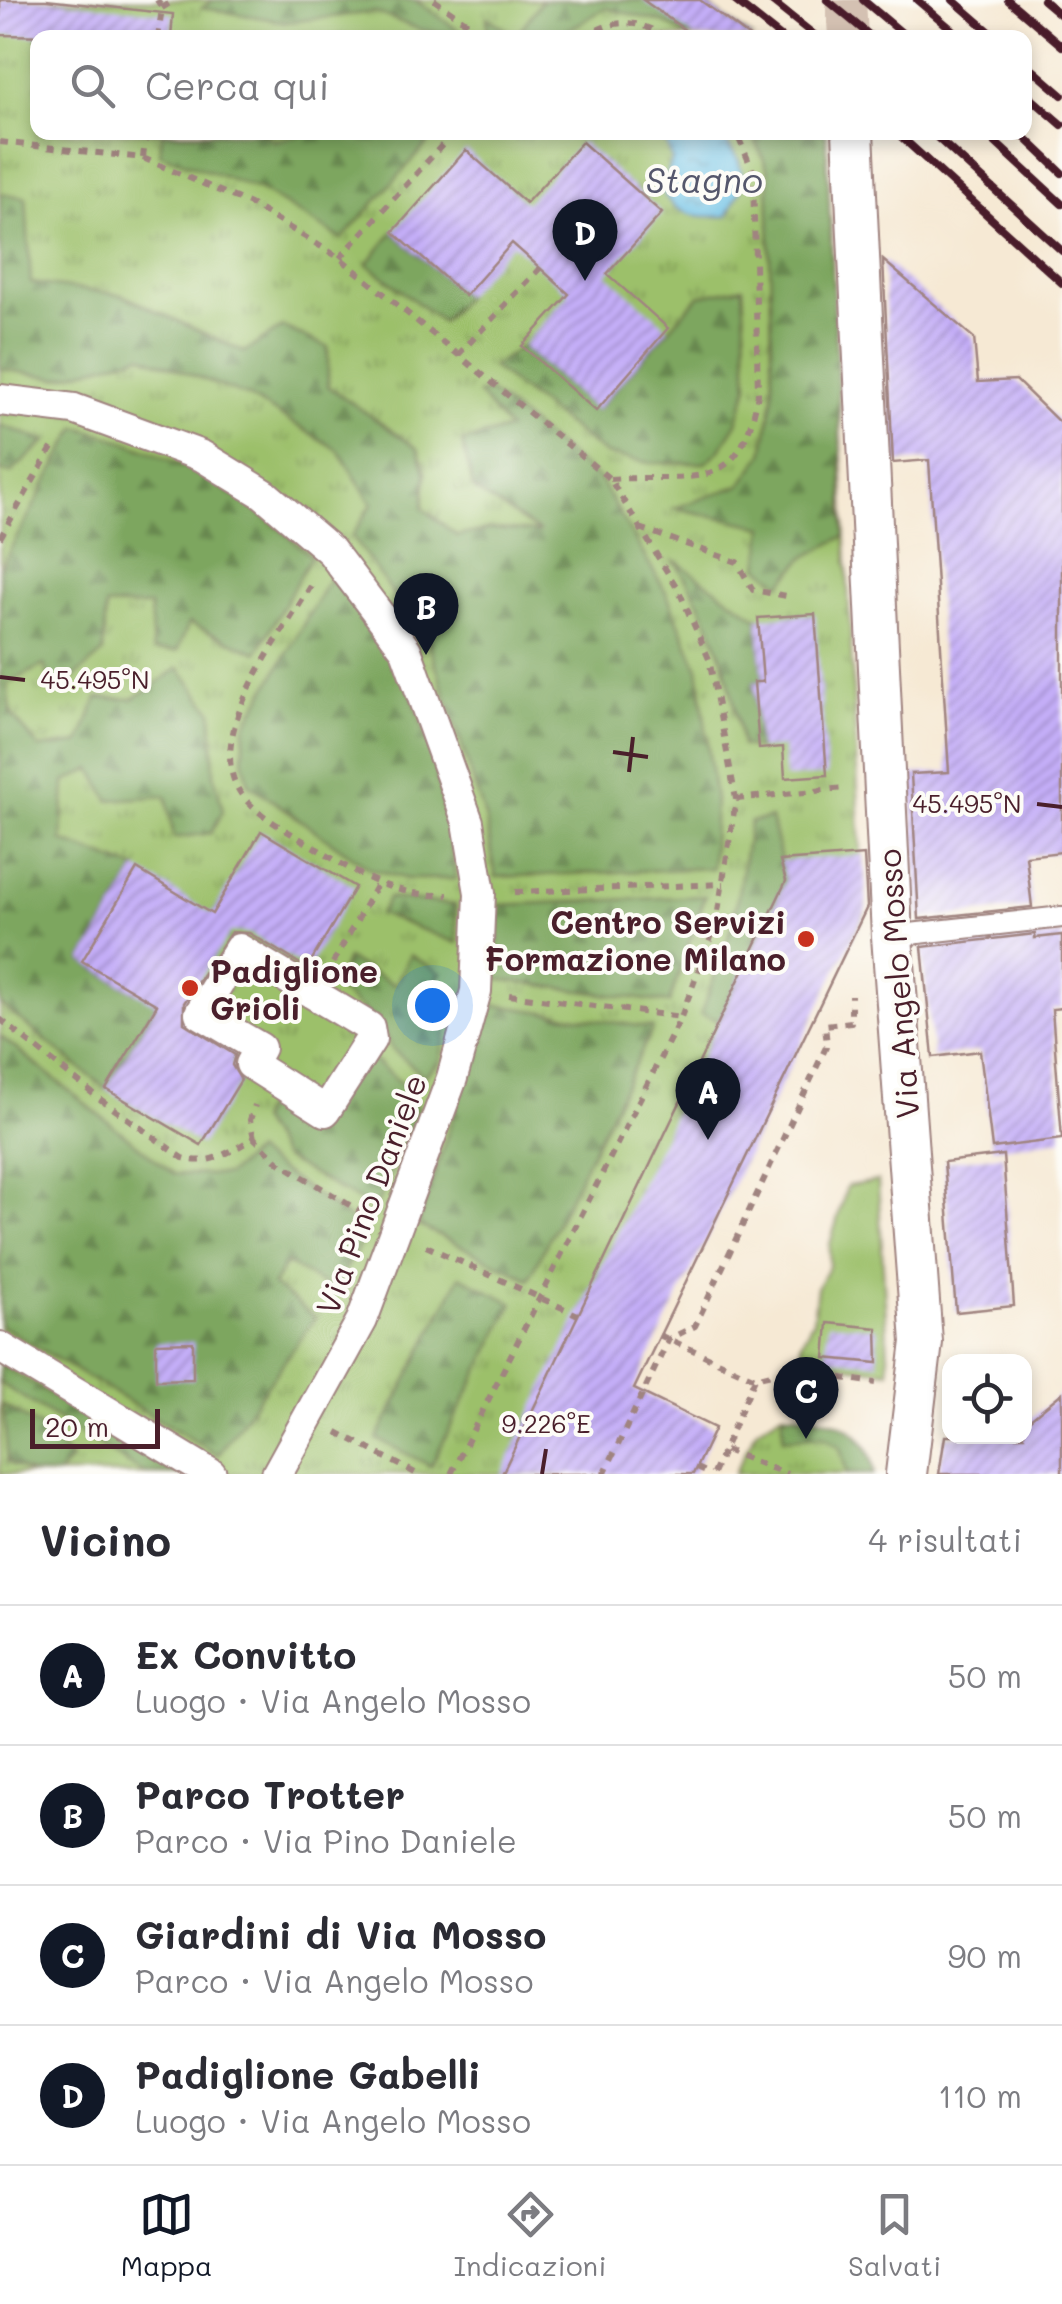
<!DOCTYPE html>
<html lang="it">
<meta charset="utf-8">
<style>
body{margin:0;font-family:Mali,sans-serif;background:#f2f2f3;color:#2b2b33}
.controls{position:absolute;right:30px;bottom:30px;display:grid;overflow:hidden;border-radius:20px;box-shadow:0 5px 15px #0003}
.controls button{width:90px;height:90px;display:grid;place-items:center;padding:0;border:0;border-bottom:2px solid #e1e1e2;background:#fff;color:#2b2b33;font:50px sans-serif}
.scale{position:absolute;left:30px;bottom:25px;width:130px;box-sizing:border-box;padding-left:10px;border:5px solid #4a1f2b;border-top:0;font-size:28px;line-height:35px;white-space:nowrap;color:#4a1f2b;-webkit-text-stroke:8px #fdfcf7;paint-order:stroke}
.you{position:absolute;left:432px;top:1005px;width:35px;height:35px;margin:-25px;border:8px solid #fff;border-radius:50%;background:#1a73e8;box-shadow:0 0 0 15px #1a73e833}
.badge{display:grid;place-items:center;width:65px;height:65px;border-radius:50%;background:#111827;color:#fff;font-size:32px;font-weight:700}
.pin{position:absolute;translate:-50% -82px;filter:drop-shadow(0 2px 5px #0008)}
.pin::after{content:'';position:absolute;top:52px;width:35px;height:30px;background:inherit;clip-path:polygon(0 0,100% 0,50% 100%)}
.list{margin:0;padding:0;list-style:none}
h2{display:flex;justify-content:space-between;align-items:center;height:130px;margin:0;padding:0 40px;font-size:42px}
h2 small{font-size:32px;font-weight:400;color:#7c7c81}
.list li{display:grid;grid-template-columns:65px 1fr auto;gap:30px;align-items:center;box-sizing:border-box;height:140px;padding:0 40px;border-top:2px solid #e1e1e2}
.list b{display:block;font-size:38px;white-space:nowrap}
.list p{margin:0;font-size:32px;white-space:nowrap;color:#7c7c81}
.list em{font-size:32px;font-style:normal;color:#7c7c81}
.icon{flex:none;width:55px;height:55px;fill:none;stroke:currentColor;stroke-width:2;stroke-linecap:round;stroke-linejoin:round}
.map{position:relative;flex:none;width:1062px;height:1474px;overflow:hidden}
.search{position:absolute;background:#fff;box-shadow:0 5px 15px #0003;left:30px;right:30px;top:30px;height:110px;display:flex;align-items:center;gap:25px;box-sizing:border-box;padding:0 35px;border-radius:20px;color:#7c7c81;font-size:38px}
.sheet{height:690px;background:#fff}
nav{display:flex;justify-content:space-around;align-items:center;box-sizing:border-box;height:140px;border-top:2px solid #e1e1e2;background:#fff;font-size:28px;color:#7c7c81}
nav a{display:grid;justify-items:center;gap:5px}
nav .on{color:#111827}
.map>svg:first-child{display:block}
.grass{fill:url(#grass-tufts);stroke:#73704b;stroke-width:2.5}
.forest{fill:url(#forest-firs);stroke:#646245;stroke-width:2.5}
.garden{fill:#9cc06b;stroke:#73704b;stroke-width:2.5}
.water{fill:url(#water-ripples);stroke:#5a7088;stroke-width:2.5}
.building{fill:url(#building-hatch)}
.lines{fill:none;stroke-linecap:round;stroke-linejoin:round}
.minor-tunnel{stroke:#d4c1b2;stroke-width:40;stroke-dasharray:40 20;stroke-linecap:butt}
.service-casing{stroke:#a08480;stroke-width:24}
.pedestrian-casing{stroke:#a08480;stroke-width:34}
.minor-casing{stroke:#a08480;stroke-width:44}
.path{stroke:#a08480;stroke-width:6;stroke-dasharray:8 8;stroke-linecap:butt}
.service{stroke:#fff;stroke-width:20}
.pedestrian{stroke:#fff;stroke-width:30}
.minor{stroke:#fff;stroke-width:40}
.rail{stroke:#4a1f2b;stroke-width:8}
.ticks{fill:none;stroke:#4a1f2b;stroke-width:4}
.poi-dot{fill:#c8321e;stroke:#fdfcf7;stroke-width:4}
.labels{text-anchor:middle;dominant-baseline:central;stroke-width:8;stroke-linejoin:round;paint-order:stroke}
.poi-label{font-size:32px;font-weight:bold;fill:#4a1f2b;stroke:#fdfcf7;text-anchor:end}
.street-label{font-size:32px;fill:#4a1f2b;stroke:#fdfcf7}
.water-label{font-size:35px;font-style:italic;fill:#55576c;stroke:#fdfcf7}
.ticks-label{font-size:25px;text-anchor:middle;fill:#4a1f2b;stroke:#fdfcf7;stroke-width:8;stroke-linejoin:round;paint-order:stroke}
</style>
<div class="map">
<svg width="1062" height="1474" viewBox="0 0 1062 1474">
<defs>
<pattern id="grass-tufts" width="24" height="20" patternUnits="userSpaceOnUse" patternTransform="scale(2.5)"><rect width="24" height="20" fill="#9cc06b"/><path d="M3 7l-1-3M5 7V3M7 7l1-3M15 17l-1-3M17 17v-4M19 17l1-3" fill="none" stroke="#819b58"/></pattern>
<pattern id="forest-firs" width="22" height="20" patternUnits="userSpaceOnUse" patternTransform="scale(2.5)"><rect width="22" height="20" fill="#7da65f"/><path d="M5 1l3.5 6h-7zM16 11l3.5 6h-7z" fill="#68874f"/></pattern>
<pattern id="water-ripples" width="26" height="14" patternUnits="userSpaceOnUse" patternTransform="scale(2.5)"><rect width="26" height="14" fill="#69c0e6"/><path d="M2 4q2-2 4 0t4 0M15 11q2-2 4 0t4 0" fill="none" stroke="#589bbb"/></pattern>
<pattern id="building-hatch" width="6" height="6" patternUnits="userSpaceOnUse" patternTransform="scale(2.5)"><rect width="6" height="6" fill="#c4aef8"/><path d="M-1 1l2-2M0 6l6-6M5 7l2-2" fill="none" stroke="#a18dc9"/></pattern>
</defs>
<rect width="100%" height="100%" fill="#fdfcf7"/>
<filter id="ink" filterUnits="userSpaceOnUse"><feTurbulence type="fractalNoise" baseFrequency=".01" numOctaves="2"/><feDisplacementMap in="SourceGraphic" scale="20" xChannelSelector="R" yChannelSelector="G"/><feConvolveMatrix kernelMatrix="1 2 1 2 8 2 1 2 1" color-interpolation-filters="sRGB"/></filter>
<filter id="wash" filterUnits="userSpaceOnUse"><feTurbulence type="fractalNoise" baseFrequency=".0048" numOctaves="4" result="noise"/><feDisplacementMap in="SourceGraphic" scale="40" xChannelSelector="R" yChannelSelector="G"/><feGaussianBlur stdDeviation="2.25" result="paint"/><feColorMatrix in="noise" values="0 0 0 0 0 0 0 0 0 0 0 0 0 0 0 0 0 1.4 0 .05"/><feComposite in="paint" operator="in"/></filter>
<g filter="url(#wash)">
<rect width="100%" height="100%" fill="#f6e9d4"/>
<path class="grass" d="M0,0h700l51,37 -713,1v94l788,1 38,781 -301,560h-563z
M783,1413c42,2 87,12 91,61h-140l23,-45z"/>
<path class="forest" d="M213,0h202l50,35 -44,-5 -46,-18 -88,10 -85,-14z
M542,0h158l51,37h-63l-23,-14 -59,-15 -50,29h-68l-1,-20 29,19z
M311,132l126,1 -95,106 -82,-49 -100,-36 2,-21h102l10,8z
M752,133h74l19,403 -41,22 -23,26 -22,-17 5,-40 -89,-19 66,-23 22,-31 10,-56 -5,-228z
M0,194l26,3 5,86 91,12 122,57 39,-25 45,20v39l90,63 8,25 -3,34 34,28 35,-7 48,3 -66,-42 -12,-48 46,-13 -30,-35 11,-3 110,88 67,113 32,76 17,132 -3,68 -216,9 -10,-57 -57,-176 -77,-108 20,-32 -34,-54 -89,-53 -108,-42 -83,23 -58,-9z
M393,232l72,64 -23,26 -75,-58z
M743,287l5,99 -11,37 -18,28 -14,12h-55l-45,-9 -113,-87 30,-21 74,64 103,-114z
M0,425l46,16 -35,32 -11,-2z
M77,427c93,25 164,63 234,129l-54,97 -68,-30 -12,28h-24l-3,-45h-44l-3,47 -48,41 -11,-29 -37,19 3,28 29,36 41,-5 17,-45 36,1 46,-31 33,43 2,63 9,37 -12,22 -37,5 -8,-42 -57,4 -17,-31 -27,13 -3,59 75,28 -55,92 53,31 22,-35 21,12 -72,120 -106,-85v-436z
M674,560l84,58 5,64 -9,1 5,66 -17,-3c-11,-69 -28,-128 -68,-186z
M330,578c19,23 45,45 60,71 39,70 54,153 66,230h-49l-37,-10 -121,-85 -6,-25 2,-33z
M771,818l15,63 -67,140 -18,-7 32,-90 17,-102z
M705,896l-36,107 -174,-24 4,-74z
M388,898l67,7 2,38 -77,-29z
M410,955l31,18 -22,29 33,3 -12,56 -16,15 -32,-27 -14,-27 -38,-30 -4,-11 11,-22 48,26z
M489,1004l164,24 -124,251 -111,-54z
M0,1036l174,138 53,1 27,-23 114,80 -35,58 -47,-27 -13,22 42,33 -97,137 -218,-130z
M362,1051l49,40 7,19 -43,99 -92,-51 -24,-38 19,-40 47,30z
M460,1276l53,27 -82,163 -54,-27z
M0,1364l181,110h-35l-17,-10 -129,-81z
M3,1405l39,23 29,31 -13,15h-27l-23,-12z
M783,1413c42,2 87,12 91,61h-27l-7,-26 -17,-12 -40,3z"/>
<path class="garden" d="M878,1181l11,190 -86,-10 -2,-18 12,-23 4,-32 12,-22 1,-22 17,-58z"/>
<path class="water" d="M607,133h113l18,26 6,24 -17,33c-27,2 -52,1 -65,-26l10,-30 -6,-17 -18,-7z"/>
<g id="blocks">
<path class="building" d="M0,0h46l127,14 -2,24 -171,-3z
M643,0h57l51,38h-55z
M582,142l80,71 -55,61 61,54 -72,83 -74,-65 47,-52 -29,-26 -28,-25 -47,53 -72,-64 73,-82 60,53z
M883,260l91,78 4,44 38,-2 46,45v427l-36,4 6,51 -113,12 -8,-145 38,-2 -20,-312 -36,3z
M815,614l12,161 -42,3 -2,-31 -24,2 -5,-67h9l-5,-64z
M261,831l94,56 -48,81 -58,-35 -18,-1 -47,71v20l51,32 -3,10 9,15 -40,65 -95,-56 51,-84 -75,-44 55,-92 75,45z
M864,855l3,52 -233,482 81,39 -22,46h-191l284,-593 -6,-20z
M1035,934v4l27,-3v73l-10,1 10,130 -70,9 -12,-97 -47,6 -11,-110z
M1003,1155l11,151 -58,6 -12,-150z
M828,1323l49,5 1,35 -53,-5z
M193,1342v37l-37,1v-37z
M1062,1393v81h-123l6,-38h79v-12z"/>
</g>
</g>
<g filter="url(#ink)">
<use href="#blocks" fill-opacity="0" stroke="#a08480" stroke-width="2.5"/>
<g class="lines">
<path class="minor-tunnel" d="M846,0l2,38"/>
<g class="service-casing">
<path id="service" d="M892,936l170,-19"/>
</g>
<g class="pedestrian-casing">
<path id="pedestrian" d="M0,400l74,9 128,47 62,38 67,57 75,99 62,172 12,71 -4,98 -24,87 -90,242 -85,154
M239,949l130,78 2,12 -46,72 -74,-47 9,-16 -60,-35z
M0,1347l211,127"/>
</g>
<g class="minor-casing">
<path id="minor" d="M853,132l39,804 30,406 -16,132"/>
</g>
<path class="path" d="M157,0l5,8 -4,30
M434,0l32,22 10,16
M162,8l13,-8
M584,38c28,-20 53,-20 82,0
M0,142l143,16 107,46 90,54 270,221 69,112 30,68 27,140 -20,125 -35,93 -230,457
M143,158l3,-26
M340,258l114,-126
M458,355l82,-87
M610,479c86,-5 130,17 148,-85l-5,-223 -17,-39
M640,528l97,34 16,28 39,7
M0,538l56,-97
M311,586c-30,51 -115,156 -66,213 18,20 46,34 69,48 45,28 79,50 134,48
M736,799l108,-11
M515,892l209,-8
M333,963l43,-77
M509,995l172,22
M0,1019l97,78 86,61c27,9 47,-7 71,-20l26,25 86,52
M254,1138l-4,-18 5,-15
M426,1246l152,69
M659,1335l96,43 33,-8 88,13
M337,1432l80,42
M725,1450l62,24
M696,1468l14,6
M604,1474l65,-135 26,-13 132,-281 -2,-20 26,-3v-27
M713,1474l42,-96"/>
<use href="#service" class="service"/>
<use href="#pedestrian" class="pedestrian"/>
<use href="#minor" class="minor"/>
<path class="rail" d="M734,0l48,38
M770,0l48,38
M827,0l46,38
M863,0l45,38
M917,0l45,38
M953,0l44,38
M1008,0l54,46
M1043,0l19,16
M1024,62l38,33
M1024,92l38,33
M896,132l166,151
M931,132l131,119
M984,132l78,72
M1019,132l43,41"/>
</g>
</g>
<path class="ticks" d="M0,677l25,3M613,752l35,5M629,772l4,-35M1037,804l25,3M542,1474l4,-25"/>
<g class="poi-dot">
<circle cx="806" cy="939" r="10"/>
<circle cx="190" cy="988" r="10"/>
</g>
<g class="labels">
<g class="poi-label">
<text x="786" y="921">Centro Servizi<tspan x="786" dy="37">Formazione Milano</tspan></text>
<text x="210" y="970" text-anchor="start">Padiglione<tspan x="210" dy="37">Grioli</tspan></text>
</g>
<g class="street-label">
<text transform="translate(897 984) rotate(-94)">Via Angelo Mosso</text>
<text transform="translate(370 1194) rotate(-69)">Via Pino Daniele</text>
</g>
<g class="water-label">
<text x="704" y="179">Stagno</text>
</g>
</g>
<g class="ticks-label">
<text x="95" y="689">45.495°N</text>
<text x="967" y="813">45.495°N</text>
<text x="546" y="1433">9.226°E</text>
</g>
</svg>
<div class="controls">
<button><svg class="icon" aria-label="locate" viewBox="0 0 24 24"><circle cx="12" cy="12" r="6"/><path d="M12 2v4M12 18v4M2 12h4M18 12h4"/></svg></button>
</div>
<div class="scale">20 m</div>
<div class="you"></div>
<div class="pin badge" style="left:708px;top:1140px">A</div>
<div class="pin badge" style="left:426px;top:655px">B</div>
<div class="pin badge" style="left:806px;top:1439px">C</div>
<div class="pin badge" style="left:585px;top:281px">D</div>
<div class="search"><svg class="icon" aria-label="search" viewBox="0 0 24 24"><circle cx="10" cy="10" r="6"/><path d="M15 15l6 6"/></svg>Cerca qui</div>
</div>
<section class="sheet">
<h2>Vicino<small>4 risultati</small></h2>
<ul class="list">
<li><span class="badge">A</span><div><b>Ex Convitto</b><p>Luogo · Via Angelo Mosso</p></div><em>50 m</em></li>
<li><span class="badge">B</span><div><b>Parco Trotter</b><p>Parco · Via Pino Daniele</p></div><em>50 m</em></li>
<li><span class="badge">C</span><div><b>Giardini di Via Mosso</b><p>Parco · Via Angelo Mosso</p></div><em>90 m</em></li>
<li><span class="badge">D</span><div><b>Padiglione Gabelli</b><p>Luogo · Via Angelo Mosso</p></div><em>110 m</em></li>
</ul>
</section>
<nav>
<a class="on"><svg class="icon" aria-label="map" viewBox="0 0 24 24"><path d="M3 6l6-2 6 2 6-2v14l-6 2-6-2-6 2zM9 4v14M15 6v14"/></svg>Mappa</a>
<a><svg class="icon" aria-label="directions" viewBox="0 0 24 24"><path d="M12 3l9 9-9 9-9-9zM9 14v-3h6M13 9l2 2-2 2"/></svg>Indicazioni</a>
<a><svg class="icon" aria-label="saved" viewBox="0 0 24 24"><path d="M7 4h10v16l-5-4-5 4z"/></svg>Salvati</a>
</nav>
